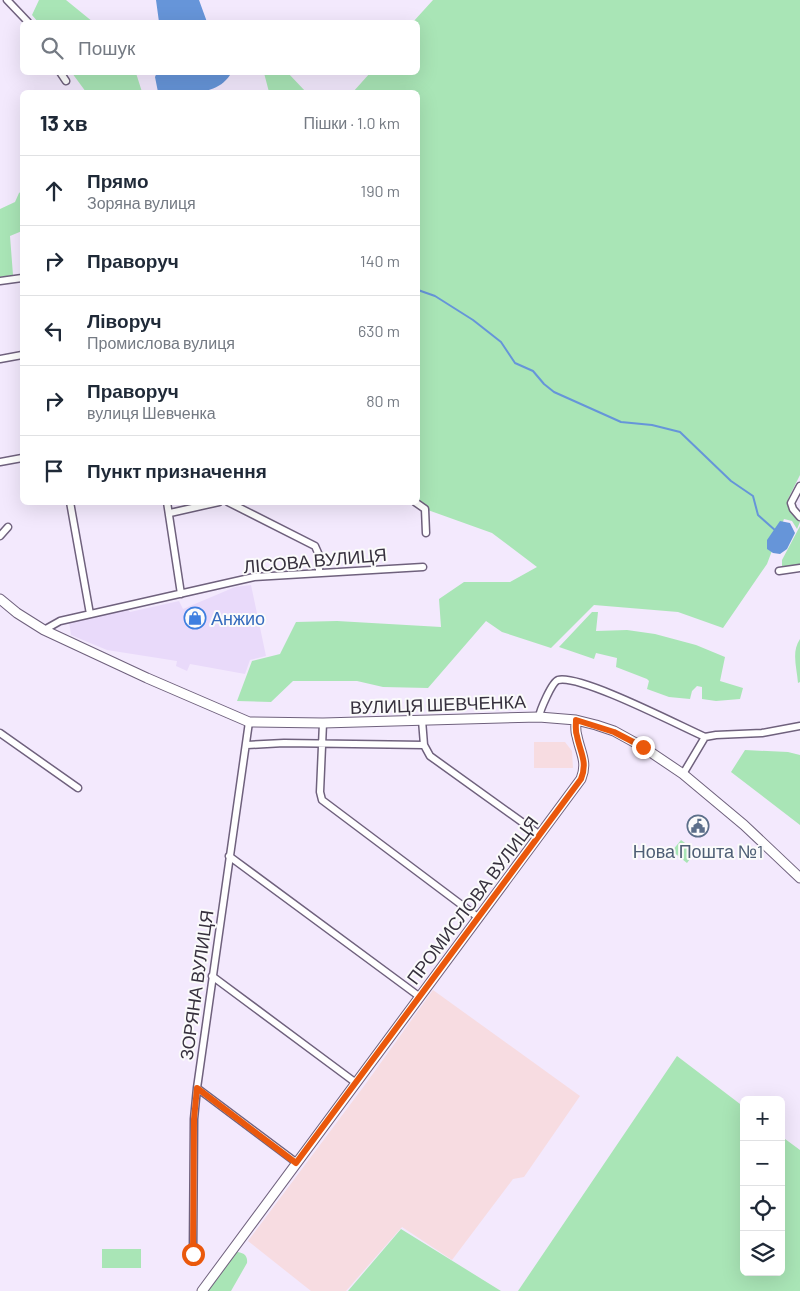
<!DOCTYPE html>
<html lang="uk">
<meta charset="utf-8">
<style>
body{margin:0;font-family:Barlow,sans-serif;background:#f6f6f7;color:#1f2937}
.controls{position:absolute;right:15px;bottom:15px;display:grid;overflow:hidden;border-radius:8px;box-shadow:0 5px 20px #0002}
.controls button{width:45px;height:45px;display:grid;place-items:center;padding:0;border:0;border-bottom:1px solid #e0e1e3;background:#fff;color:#1f2937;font:25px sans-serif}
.stop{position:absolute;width:15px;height:15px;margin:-11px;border:4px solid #ea580c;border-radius:50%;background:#fff}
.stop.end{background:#ea580c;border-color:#fff;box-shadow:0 1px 5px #0008}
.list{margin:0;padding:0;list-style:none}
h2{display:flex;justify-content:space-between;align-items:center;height:65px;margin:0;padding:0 20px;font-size:21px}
h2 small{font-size:16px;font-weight:400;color:#747a83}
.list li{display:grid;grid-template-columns:32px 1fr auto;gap:15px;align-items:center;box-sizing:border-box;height:70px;padding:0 20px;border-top:1px solid #e0e1e3}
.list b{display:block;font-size:19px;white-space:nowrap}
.list p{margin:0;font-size:16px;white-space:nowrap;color:#747a83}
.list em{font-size:16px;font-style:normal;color:#747a83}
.icon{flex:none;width:28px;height:28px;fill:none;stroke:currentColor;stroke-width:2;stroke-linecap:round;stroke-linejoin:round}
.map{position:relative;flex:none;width:800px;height:1291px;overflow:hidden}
.search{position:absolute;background:#fff;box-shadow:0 5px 20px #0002;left:20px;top:20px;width:400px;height:55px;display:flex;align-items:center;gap:12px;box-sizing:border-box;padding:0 18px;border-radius:8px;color:#747a83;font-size:19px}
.panel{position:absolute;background:#fff;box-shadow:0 5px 20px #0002;left:20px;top:90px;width:400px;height:415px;border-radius:8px}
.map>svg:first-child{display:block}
.built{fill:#e9dafa}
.industrial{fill:#f7dce1}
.green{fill:#a9e5b6}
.water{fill:#6695d9}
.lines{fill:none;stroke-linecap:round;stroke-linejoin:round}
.stream{stroke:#6695d9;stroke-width:2}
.street-casing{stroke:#6f617d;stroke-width:9}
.secondary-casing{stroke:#6f617d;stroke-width:11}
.street{stroke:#fff;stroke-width:6}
.secondary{stroke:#fff;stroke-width:9}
.route{stroke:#ea580c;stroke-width:6}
.labels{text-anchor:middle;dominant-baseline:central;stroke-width:4;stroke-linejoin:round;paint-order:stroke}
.street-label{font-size:18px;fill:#37313e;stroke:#fbfbfb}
.shop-label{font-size:18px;fill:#366cbe;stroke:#fbfbfb;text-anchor:start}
.service-label{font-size:18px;fill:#4e5e75;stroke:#fbfbfb}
</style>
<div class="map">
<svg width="800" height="1291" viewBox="0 0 800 1291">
<rect width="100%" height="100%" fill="#f3e9fd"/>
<path class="built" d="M251,585l15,71 -16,4 -5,14 -55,-10 -3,7 -11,-5 1,-5 -70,-11 -36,-15 -2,-14 58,-13 3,4 49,-11 4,8 52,-22z"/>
<path class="industrial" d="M534,742h31l7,9 1,17h-39z
M433,990l147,106 -56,81 -11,2 -61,81 -50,-33 -56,64h-35l-63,-50 119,-159z"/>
<path class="green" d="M39,0h27l27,22h24h-79l-6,-7z
M433,0h367v475l-11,22 -2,8 13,17 -3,7 -5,-8 -8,-2 -17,45 -44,64 -45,-16 -84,-7 -43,43 -49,-16 -16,-11 -58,67 -45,-1 -26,-6h-64l-22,21 -34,-1 15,-40 28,-7 16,-32 41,-1 104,6 -2,-28 25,-17h46l27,-15 -45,-34 -67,-24 -7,-7v-410h-65l17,-19 48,-1v-50h-5z
M72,73h64l6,19h-56z
M264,73h24l18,19h-37z
M22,191v40l-12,5 3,39 -13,2v-68l15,-7 4,-9z
M800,526v40l-18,3v-9z
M592,612h6l-2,19 31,-1 28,4 41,11 29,12 -5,24 23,7 -3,11 -24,2 -14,-2v-12l-5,-1 -5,5 -2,8 -21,-2 -22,-8 2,-8 -2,-2 -31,-12 1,-9 -21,-5 -2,6 -35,-12z
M800,639v43l-2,1c-1,-15 -7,-31 2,-44z
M745,750l43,2 12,3v70l-69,-53z
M681,840l15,11 -9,12 -15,-12z
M677,1056l67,51v165h37v-136l19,14v141h-282z
M401,1229l100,62h-153z
M102,1249h39v19h-39z
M235,1252c8,0 13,3 12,11l-16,28h-25z"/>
<path class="water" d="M156,0h43l8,22h-48z
M157,72h71l2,3c-15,23 -48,17 -72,17l-3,-15z
M780,521l10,2 5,10 -8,16 -7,5 -7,-1 -6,-4v-9z"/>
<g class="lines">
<path class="stream" d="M418,290l17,6 38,24 28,22 14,21 18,8 11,13 10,8 67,30 31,3 28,7 51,49 22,15 5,19 18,16"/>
<g class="street-casing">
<path id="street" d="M7,0l21,22
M60,72l6,9
M0,281l22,-3
M0,359l22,-4
M0,462l22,-4
M800,486l-9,17 2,6 7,8
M70,502l20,112
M167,502l14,92
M228,502l87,44 4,9v17
M415,502l10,7 1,24
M170,513l49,-11
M0,536l8,-9
M779,571l21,-3
M44,630l16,-9 194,-44 169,-10
M539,717c1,-7 13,-35 19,-37 22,-6 122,46 147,57l11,-2 46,-2 38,-7
M422,720l2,25 6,11 110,79
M323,723l-3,69 2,8 157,118
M0,733l78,55
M247,745l37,-2 140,2
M683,774l22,-37
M229,856l191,141
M212,976l144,107
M197,1088l100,75
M193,1254l1,-135 3,-31 52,-366"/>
</g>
<g class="secondary-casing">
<path id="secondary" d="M0,599l17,14 27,17 103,48 102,44 74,1 216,-6 37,3 20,5 18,6 29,16 40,27 61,51 56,53
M202,1291l379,-512c7,-17 -1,-27 -4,-43 -2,-5 -1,-11 -1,-16"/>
</g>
<use href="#street" class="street"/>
<use href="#secondary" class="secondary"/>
</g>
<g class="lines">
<path class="route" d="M193,1254l1,-135 3,-31 99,75 285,-384c7,-17 -1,-27 -4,-43 -2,-5 -1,-11 -1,-16l38,12 29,15"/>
</g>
<defs>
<g id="shop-ring" transform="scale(1.125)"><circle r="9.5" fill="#fbfbfb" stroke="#3f7fe0" stroke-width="1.5"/><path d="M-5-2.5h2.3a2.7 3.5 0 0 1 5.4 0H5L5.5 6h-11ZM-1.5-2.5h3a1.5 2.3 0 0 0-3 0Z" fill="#3f7fe0"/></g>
<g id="civic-ring" transform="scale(1.125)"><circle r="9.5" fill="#fbfbfb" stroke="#5c6f8a" stroke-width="1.5"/><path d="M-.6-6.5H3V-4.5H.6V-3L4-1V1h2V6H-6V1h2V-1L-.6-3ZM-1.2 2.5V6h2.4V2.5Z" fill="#5c6f8a"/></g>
</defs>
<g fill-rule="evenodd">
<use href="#shop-ring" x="195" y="618"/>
<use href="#civic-ring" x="698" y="826"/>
</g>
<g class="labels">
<g class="street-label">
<text transform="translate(315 560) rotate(-5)">ЛІСОВА ВУЛИЦЯ</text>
<text transform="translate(438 704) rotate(-2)">ВУЛИЦЯ ШЕВЧЕНКА</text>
<text transform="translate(472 900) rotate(-53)">ПРОМИСЛОВА ВУЛИЦЯ</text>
<text transform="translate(196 985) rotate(-82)">ЗОРЯНА ВУЛИЦЯ</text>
</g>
<g class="shop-label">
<text x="211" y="618">Анжио</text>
</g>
<g class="service-label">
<text x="698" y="851">Нова Пошта №1</text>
</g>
</g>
</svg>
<div class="controls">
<button>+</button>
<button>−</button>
<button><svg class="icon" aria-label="locate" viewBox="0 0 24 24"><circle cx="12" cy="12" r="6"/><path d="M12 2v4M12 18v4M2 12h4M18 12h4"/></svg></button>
<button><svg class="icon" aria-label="layers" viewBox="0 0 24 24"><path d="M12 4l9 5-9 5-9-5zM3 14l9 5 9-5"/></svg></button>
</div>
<div class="stop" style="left:193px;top:1254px"></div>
<div class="stop end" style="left:643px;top:747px"></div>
<div class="search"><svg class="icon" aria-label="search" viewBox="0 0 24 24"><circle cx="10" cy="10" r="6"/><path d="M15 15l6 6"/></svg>Пошук</div>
<section class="panel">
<h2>13 хв<small>Пішки · 1.0 km</small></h2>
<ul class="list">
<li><svg class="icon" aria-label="ahead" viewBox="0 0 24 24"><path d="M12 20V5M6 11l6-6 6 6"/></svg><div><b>Прямо</b><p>Зоряна вулиця</p></div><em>190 m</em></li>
<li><svg class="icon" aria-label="right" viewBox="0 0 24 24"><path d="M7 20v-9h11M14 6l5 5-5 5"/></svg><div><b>Праворуч</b></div><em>140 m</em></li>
<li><svg class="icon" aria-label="left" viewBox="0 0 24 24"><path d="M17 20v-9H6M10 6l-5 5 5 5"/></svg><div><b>Ліворуч</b><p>Промислова вулиця</p></div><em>630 m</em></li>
<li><svg class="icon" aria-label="right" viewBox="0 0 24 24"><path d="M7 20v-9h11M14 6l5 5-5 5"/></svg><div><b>Праворуч</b><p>вулиця Шевченка</p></div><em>80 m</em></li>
<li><svg class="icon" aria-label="arrive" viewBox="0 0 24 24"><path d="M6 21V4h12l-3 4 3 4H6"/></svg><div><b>Пункт призначення</b></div></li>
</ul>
</section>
</div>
